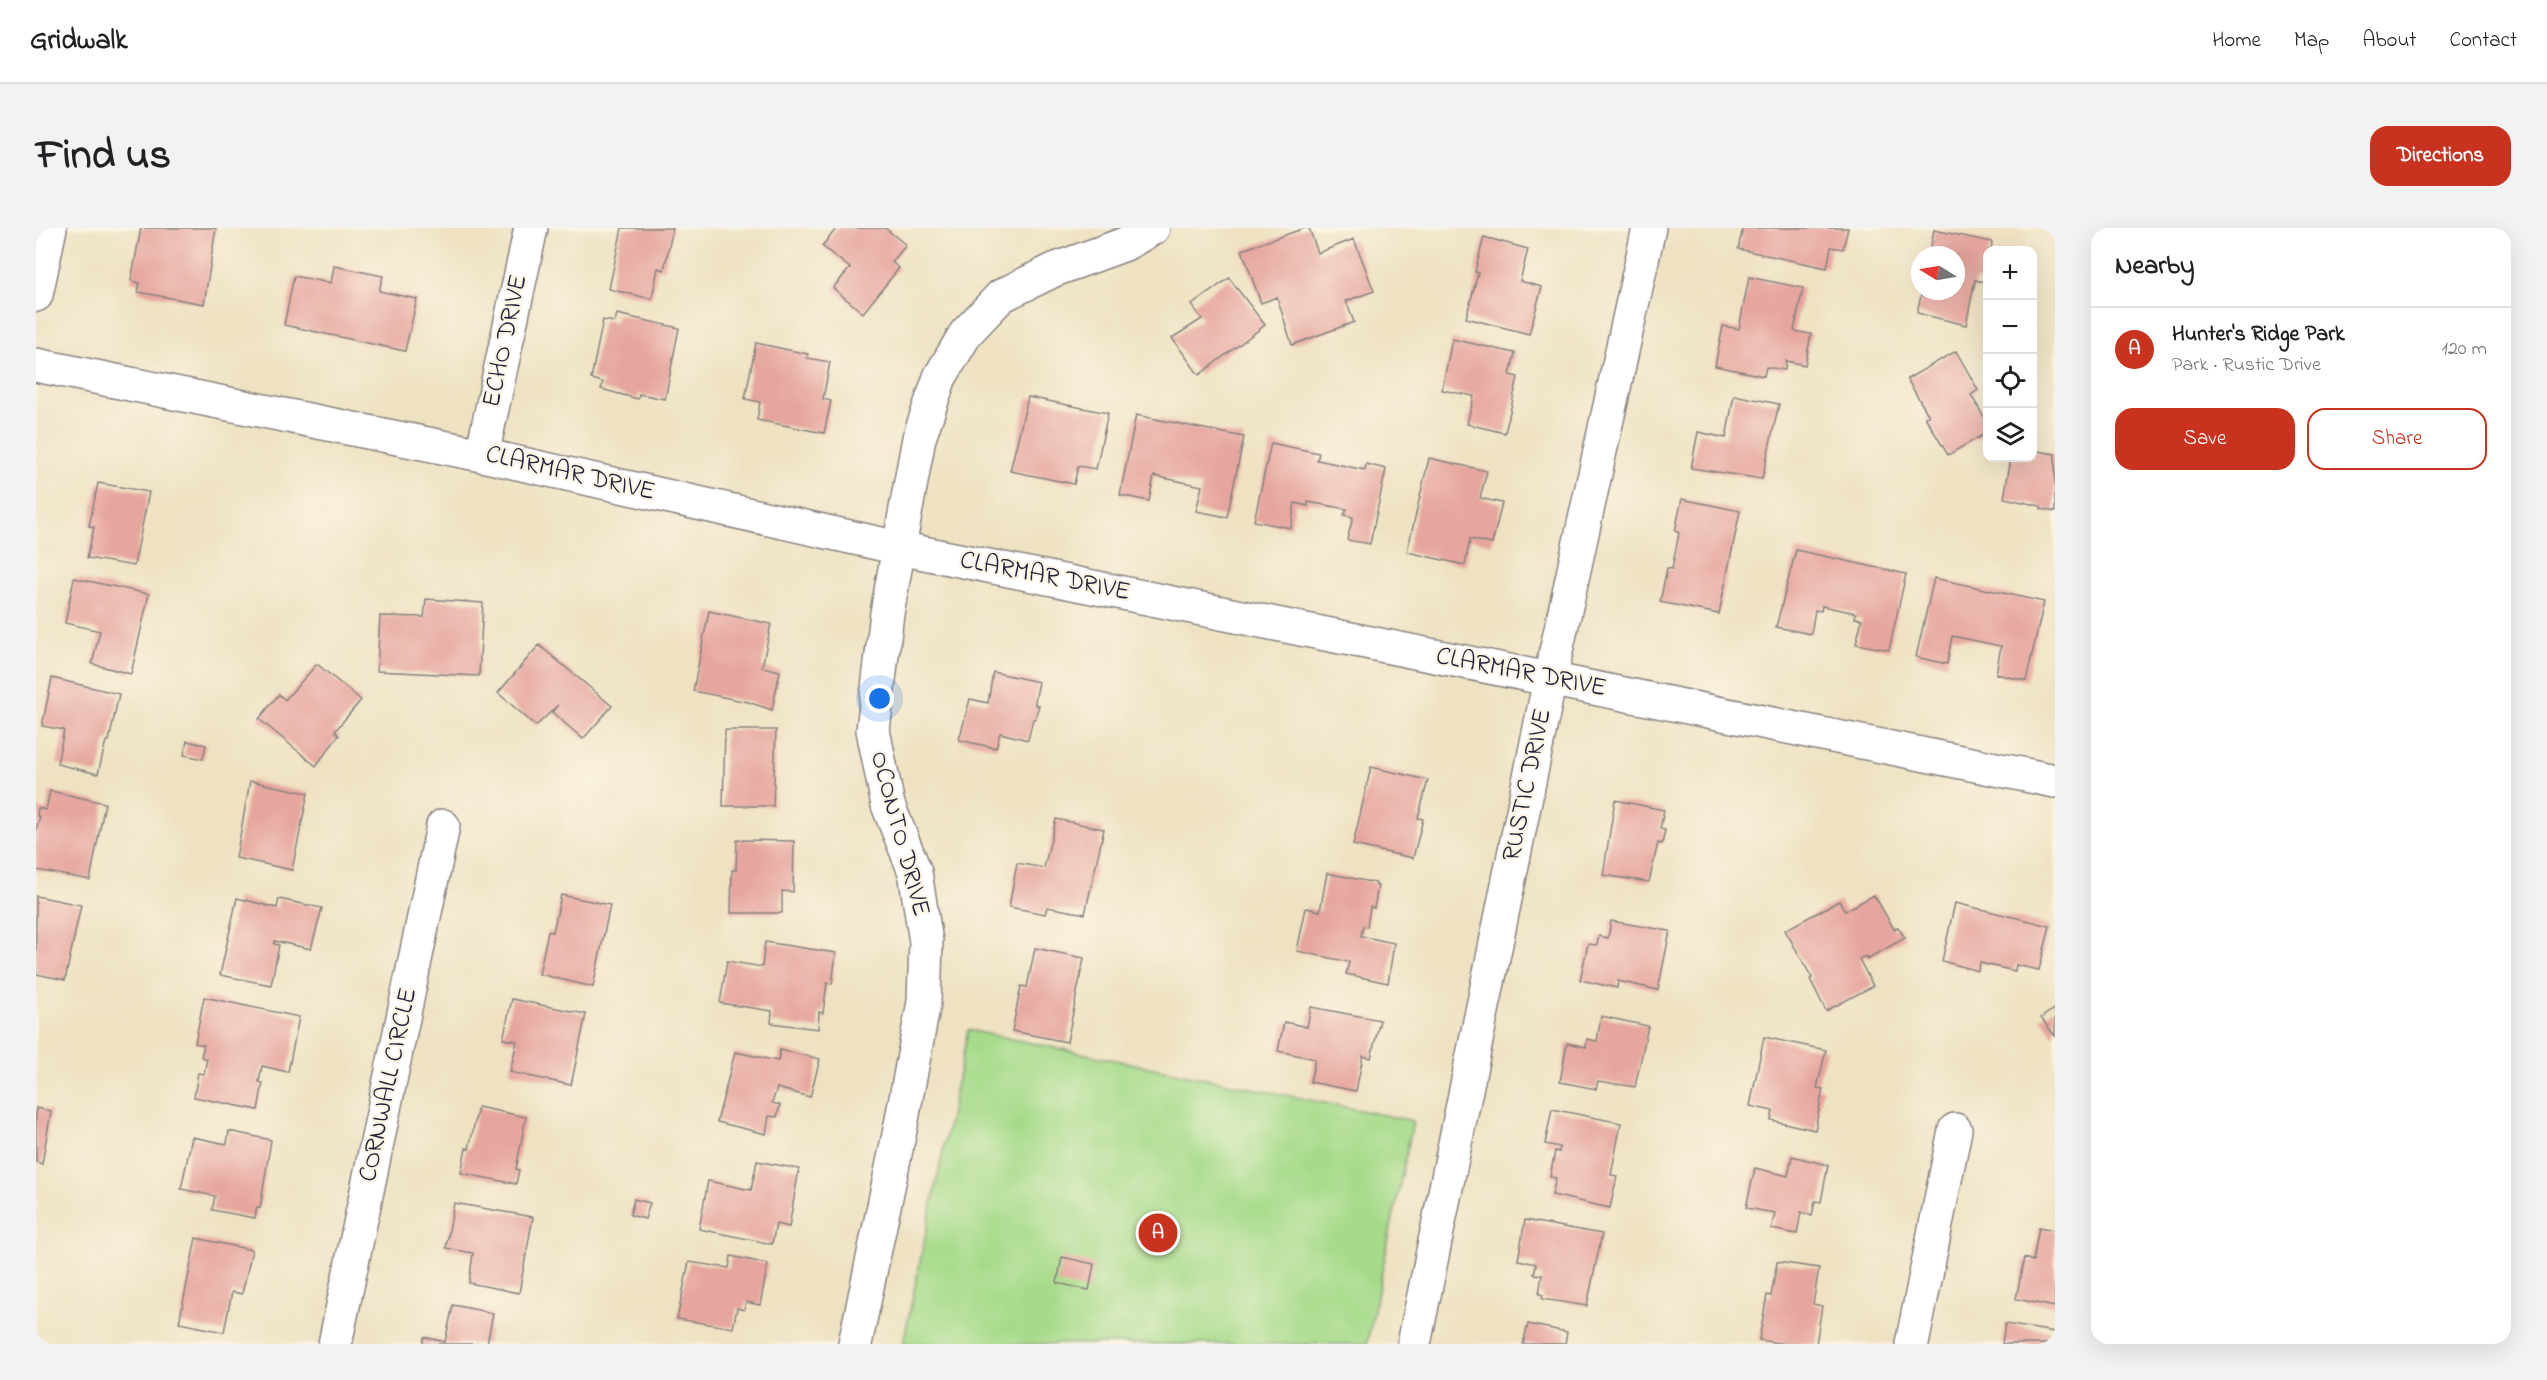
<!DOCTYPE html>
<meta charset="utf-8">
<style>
body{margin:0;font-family:"Indie Flower",sans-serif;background:#f2f2f2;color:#202124}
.controls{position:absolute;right:18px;top:18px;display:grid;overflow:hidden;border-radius:12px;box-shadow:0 6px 24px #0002}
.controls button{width:54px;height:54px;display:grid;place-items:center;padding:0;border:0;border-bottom:2px solid #e0e0e0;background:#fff;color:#202124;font:30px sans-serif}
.compass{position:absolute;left:1875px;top:18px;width:54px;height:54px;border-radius:50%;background:#fff;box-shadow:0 6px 24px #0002;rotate:281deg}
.you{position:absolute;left:844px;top:471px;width:21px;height:21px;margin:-15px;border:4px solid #fff;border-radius:50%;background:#1a73e8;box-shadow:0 0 0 9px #1a73e833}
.badge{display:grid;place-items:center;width:39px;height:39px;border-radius:50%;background:#c8321e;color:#fff;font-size:20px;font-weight:700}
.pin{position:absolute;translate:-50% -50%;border:3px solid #fff;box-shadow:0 2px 6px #0006}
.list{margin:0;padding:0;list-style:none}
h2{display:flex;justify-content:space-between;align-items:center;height:78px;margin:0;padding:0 24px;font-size:26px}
h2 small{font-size:20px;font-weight:400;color:#757577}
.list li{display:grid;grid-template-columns:39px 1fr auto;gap:18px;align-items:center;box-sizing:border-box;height:84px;padding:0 24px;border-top:2px solid #e0e0e0}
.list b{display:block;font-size:22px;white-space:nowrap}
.list p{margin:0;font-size:20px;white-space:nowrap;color:#757577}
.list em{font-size:20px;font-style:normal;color:#757577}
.actions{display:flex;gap:12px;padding:18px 24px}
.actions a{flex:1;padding:14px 0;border:2px solid #c8321e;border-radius:18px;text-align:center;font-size:21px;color:#c8321e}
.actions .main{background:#c8321e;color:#fff}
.icon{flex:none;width:33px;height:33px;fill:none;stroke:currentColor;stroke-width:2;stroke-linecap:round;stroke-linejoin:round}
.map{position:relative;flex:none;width:2019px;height:1116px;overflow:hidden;border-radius:18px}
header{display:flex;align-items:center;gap:36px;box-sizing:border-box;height:84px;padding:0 30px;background:#fff;border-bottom:2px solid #e0e0e0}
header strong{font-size:28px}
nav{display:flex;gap:33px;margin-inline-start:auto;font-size:21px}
.intro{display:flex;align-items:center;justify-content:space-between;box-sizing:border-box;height:144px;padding:0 36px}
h1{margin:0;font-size:42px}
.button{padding:15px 27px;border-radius:18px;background:#c8321e;color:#fff;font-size:21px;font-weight:700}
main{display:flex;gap:36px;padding:0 36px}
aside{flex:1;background:#fff;border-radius:18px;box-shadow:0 6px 24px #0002}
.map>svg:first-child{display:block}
.green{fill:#a7db8b;stroke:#647e63;stroke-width:1.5}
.building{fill:#e6a59e}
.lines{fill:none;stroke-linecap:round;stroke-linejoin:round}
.street-casing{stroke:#88827f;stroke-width:36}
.street{stroke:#fff;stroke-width:33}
.labels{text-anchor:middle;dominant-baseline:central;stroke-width:4.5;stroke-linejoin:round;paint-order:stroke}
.street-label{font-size:26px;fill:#22223b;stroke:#fcf5e5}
</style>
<header>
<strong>Gridwalk</strong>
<nav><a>Home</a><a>Map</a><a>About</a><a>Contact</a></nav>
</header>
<div class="intro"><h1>Find us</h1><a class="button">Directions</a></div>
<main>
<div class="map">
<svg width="2019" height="1116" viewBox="0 0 2019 1116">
<rect width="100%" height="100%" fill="#fcf5e5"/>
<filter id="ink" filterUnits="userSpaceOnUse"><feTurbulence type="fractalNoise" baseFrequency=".0167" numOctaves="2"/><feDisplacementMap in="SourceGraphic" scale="12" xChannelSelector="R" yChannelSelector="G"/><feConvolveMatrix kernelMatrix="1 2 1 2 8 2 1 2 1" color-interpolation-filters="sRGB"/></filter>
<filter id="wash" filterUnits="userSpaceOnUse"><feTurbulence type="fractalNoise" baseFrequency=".008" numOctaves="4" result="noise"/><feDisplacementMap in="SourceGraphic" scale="24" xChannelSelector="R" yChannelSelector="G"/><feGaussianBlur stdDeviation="1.35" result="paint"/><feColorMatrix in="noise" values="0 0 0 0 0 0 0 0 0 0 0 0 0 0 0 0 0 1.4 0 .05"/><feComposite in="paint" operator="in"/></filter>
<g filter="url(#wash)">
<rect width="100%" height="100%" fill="#efe2c3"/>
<path class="green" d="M932,802l445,91 -46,223h-464z"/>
<g id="blocks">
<path class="building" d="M105,0h75l-12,76 -66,-12 2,-9 -9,-2z
M586,0h51l-9,42 -6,-2 -6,31 -43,-10z
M801,0h48l21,17 -14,17 7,6 -36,45 -30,-25 17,-20 -28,-22z
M1269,0h4l9,25 36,-14 20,52 -28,10 8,21 -62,23 -15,-48 -16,6 -19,-53z
M1707,0h105l-5,21 -12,-2 -4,21 -89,-19z
M1898,2l58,12 -1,8h-3l-4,32 -9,-2 -9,45 -49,-12 5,-22h34v-36h-27z
M1448,9l44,12 -8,32 22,6 -13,47 -63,-16 12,-45 -3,-1z
M298,38l49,10 -4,15 38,8 -12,52 -121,-26 10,-49 37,7z
M1713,49l54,11 -9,43 17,3 -6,31 -19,-4 -1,9 -19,-3 -2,9 -49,-10 8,-40 16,3z
M1193,50l36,47 -66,50 -27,-37 30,-19 -10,-14z
M581,86l62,14 -14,71 -26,-5 -1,5 -37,-10 2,-7 -12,-3 12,-59 12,2z
M1416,111l63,14 -5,22 8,2 -13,56 -38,-9 7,-28 -32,-6z
M720,115l52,11 -1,4 23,4 -7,37 8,2 -7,32 -67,-13 3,-18 -15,-3z
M1920,123l22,39 -7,5 17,29v8l-40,23 -23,-38 4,-1 -22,-37z
M1698,167l45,9 -17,75 -71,-11 7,-36 28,6z
M992,169l80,16 -12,56 -18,-3 -4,18 -64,-13z
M1100,187l108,22 -17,80 -31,-6 6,-25 -48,-10 -5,25 -29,-6z
M1235,215l48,10 -2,7 48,10 1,-6 20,5 -16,75 -23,-4 6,-23 -9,-2 3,-6 -39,-7v4l-13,-3 -4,25 -37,-7z
M1996,222l23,4v58l-14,-3v-3l-37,-8 7,-40h21z
M1393,230l58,13 -7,27 22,5 -10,41 -22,-5 -5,26 -58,-13z
M62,255l51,9 -15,74 -47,-8 7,-31 -5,-1z
M1646,271l58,12 -21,103 -59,-12 7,-34 5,1 7,-36 -4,-2z
M1760,322l110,24 -17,76 -33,-6 6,-25 -7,-1 1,-5 -34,-7 -1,5 -6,-1 -4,24 -35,-7z
M38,350l75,16 -18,80 -39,-10 8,-33 -35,-8z
M1898,350l110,24 -18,79 -30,-7 5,-28 -49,-10 -5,28 -31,-7z
M390,371l57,4 -4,73 -102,-5 3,-55 44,1z
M673,383l62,13 -9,43 18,4 -8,39 -24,-8 -55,-11z
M503,417l73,61 -29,33 -31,-27 6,-7 -22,21 -38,-33z
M281,436l44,36 -26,31 4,4 -23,31 -57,-47 20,-25 6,6z
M957,444l46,10 -4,19v4h4l-4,14h-2l-5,21 -28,-7 -4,15 -37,-8 11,-41 18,4z
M16,450l67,16 -10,47h-3l-8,33 -41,-10 7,-34 -22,-4z
M689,502h51l-3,76h-50z
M151,513l19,4 -3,14 -19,-4z
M1335,539l57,13 -10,38 5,1 -10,39 -60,-13z
M214,553l58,12 -16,77 -56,-12z
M14,563l55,12 -15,77 -54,-10v-41l4,-12 -3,-1 1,-8 8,2z
M1579,572l49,10 -4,19 5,1 -3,14 -4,-1 -9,39 -46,-7z
M1020,591l48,10 -19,85 -38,-7 -2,7 -36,-7 8,-44 27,5z
M701,612l57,1 -1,51 -11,-1v22h-51l1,-43h4z
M1291,645l49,10v3h2l-4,22 -4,-1 -3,20 -4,-1 -2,10 33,7 -6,40 -42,-9 3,-12 -52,-11 9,-43 14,3z
M525,667l49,10 -17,82 -54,-13 9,-43 5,1z
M1838,667l20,34 4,-2 7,11 -38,21 -1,-3 -7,3 14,27 -47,25 -16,-32 2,-1 -27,-48 54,-29 6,10z
M0,668l45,9 -16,75 -29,-6z
M201,670l40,10 2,-9 43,9 -11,41 -36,-8 -1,3 5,1 -8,40 -51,-10z
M1919,675l95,23 -11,44 -23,-5 -1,6 -35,-8 -2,8 -36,-10z
M1575,693l59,10 -12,59 -40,-9 -1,7 -37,-8 8,-36 9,1 2,-9 9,2z
M729,714l71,11 -4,31 -5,-1 -4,30 -4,-1 -1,17 -47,-6 1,-12 -52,-8 7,-42 35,6z
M999,720l49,10 -17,84 -55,-11 9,-45 6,1z
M168,769l95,20 -11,55 -26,-6 -3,16 4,1 -5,27 -64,-13 4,-24 6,1 3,-15 -6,-2 3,-12 -9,-2z
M476,771l74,15 -15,71 -61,-13 7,-31 -14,-2z
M1275,779l69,13 -9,38 -8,-2 -7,35 -46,-9 5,-23 -37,-8 6,-29 23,5z
M2019,780v28l-14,-18z
M1565,788l47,10 -13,61 -37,-6 -2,8 -36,-7 7,-39 19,4 1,-8 10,2z
M1728,809l62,13 -9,38 6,1 -8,41 -44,-10 2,-9 -23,-5z
M744,822l40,9 -10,38 -33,-9 -5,15 8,2 -3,12 -8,-1 -3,18 -49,-12 18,-70 43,9z
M442,879l48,10 -10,52 3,1 -3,14 -55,-11 5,-25 3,1z
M0,880l15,3 -9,53 -6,-2z
M1516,881l69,14 -10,52 6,1 -7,32 -58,-13 4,-17 -6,-1 5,-26 4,1 1,-5 -15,-3z
M193,903l42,9 -11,68 -3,-1 -2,11 -43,-8 3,-14 -34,-7 11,-52 35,7z
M1756,928l36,9 -7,37 -6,-1 -3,15 -11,-4 -4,22 -26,-5 4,-16 -29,-5 9,-40 33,8z
M721,933l42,8 -10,58 -13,-3 -4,20 -73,-15 9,-48 43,9z
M598,971l16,4 -5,16 -15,-4z
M418,975l79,14 -14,76 -50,-10 4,-30 -27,-5z
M1489,992l77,14 -15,72 -45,-7 1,-4 -4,-1 3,-19 -8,-1 2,-10 -18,-4z
M2003,999l16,3v77l-39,-8 8,-41 9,3z
M160,1010l56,12 -10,44 -10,-2 -8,40 -45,-9z
M695,1028l37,8 -8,41 -14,-3 -2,8 -7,-2 -4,20 -56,-9 12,-57 40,6z
M1026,1029l32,7 -5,26 -32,-7z
M1741,1034l42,6 -6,36 9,2 -6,38h-31l-26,-4 8,-45 4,1z
M417,1077l40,8 -6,31h-64l1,-7 21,5z
M1492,1096l39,8 -2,12h-42z
M1969,1096l50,8v12h-53z"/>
</g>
</g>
<g filter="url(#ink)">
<use href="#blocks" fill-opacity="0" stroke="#88827f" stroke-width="1.5"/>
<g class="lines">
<g class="street-casing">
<path id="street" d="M0,67l14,-67
M0,137l446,90 417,93 1156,233
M446,227l49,-227
M299,1116l108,-518
M819,1116l45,-214 24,-128 2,-60 -11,-70 -27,-67 -15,-75 14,-117 32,-175 21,-61 26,-44 35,-37 53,-26 71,-26 28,-16
M1378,1116l136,-665 99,-451
M1876,1116l43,-214"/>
</g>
<use href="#street" class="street"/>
</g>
</g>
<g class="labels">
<g class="street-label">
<text transform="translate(470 113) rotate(-78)">ECHO DRIVE</text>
<text transform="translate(534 246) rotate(13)">CLARMAR DRIVE</text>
<text transform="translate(1009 349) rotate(11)">CLARMAR DRIVE</text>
<text transform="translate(1485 445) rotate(11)">CLARMAR DRIVE</text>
<text transform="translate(1492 557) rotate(-78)">RUSTIC DRIVE</text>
<text transform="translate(863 606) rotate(75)">OCONTO DRIVE</text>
<text transform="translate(353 857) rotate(-78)">CORNWALL CIRCLE</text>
</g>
</g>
</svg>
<div class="controls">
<button>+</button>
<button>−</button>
<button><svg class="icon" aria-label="locate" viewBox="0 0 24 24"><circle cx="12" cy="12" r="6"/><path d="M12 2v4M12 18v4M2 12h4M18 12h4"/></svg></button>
<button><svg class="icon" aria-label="layers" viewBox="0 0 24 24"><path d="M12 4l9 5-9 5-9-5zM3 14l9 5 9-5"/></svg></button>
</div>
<svg class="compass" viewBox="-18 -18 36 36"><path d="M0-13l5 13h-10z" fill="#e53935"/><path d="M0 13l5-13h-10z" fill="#757577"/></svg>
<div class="you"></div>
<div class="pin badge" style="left:1122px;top:1005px">A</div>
</div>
<aside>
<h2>Nearby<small></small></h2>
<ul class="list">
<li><span class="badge">A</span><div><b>Hunter's Ridge Park</b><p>Park · Rustic Drive</p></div><em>120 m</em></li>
</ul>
<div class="actions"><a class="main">Save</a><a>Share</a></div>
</aside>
</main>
